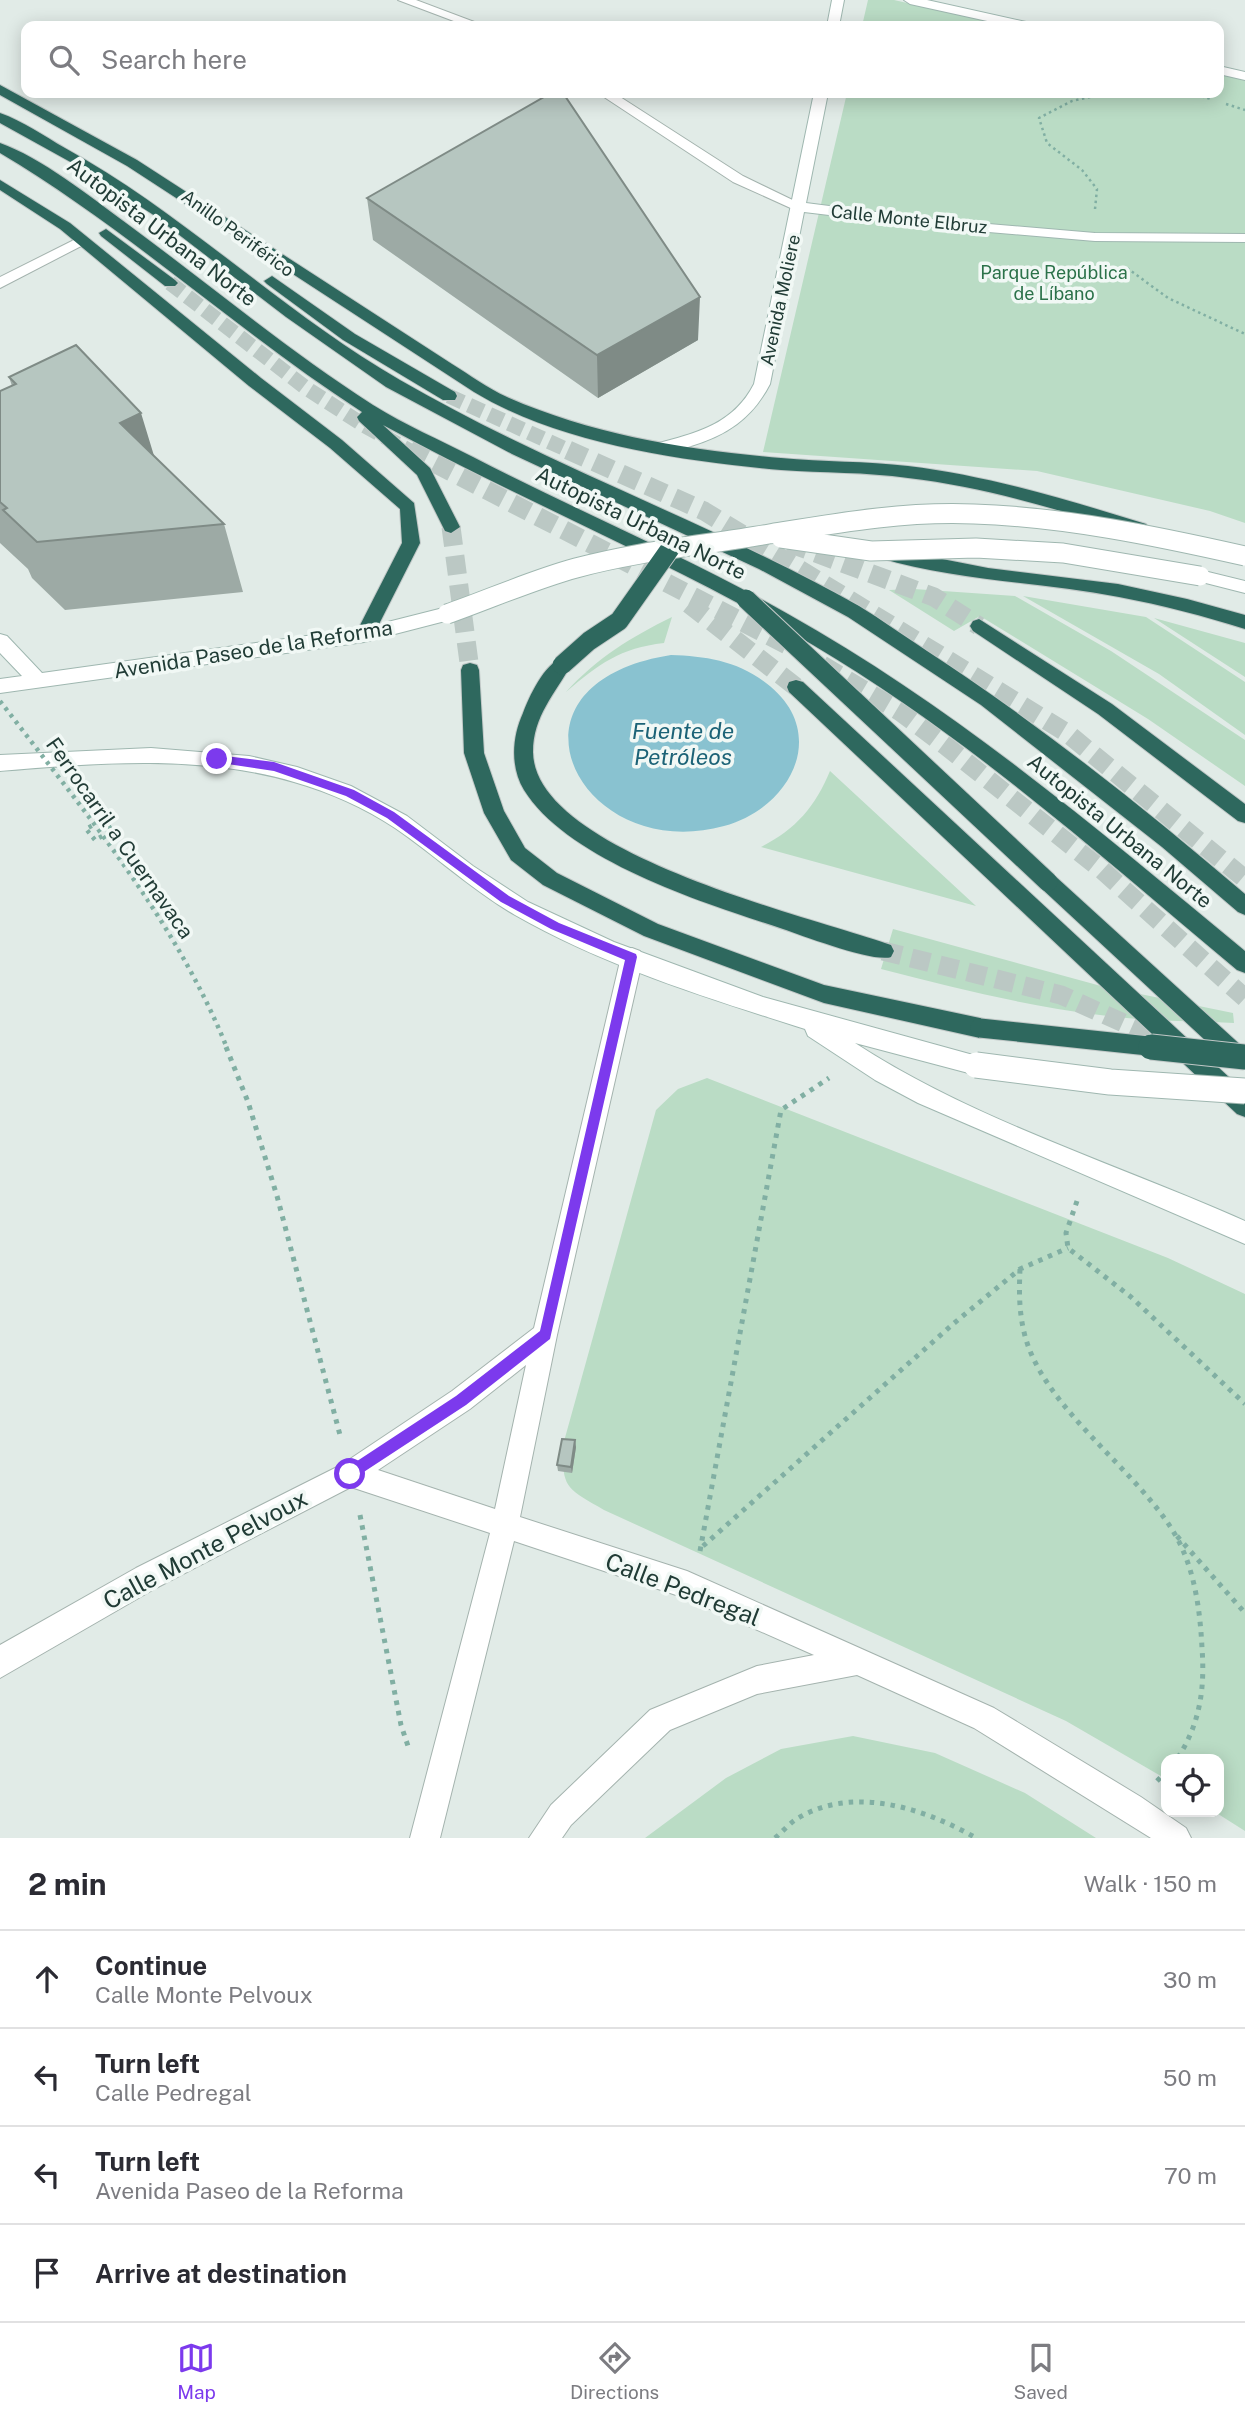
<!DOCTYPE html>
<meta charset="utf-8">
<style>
body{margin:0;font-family:"Public Sans",sans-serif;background:#f2f2f3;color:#2b2b33}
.controls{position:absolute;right:21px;bottom:21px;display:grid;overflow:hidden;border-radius:14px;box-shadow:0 4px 18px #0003}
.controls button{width:63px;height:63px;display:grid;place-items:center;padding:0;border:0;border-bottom:2px solid #e1e1e2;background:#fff;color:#2b2b33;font:35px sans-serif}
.stop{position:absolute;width:21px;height:21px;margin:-16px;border:5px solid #7c3aed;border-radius:50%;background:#fff}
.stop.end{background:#7c3aed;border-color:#fff;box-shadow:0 2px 7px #0008}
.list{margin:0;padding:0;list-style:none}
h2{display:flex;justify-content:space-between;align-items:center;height:91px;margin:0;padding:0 28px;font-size:30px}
h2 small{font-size:23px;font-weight:400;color:#7c7c81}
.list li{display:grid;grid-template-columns:46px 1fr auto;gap:21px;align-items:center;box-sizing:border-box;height:98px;padding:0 28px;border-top:2px solid #e1e1e2}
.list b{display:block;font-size:26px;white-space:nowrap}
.list p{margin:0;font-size:23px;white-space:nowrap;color:#7c7c81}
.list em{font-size:23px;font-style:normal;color:#7c7c81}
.icon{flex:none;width:38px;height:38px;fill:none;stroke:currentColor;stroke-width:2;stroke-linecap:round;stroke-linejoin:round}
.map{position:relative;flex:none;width:1245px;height:1838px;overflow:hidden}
.search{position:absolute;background:#fff;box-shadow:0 4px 18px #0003;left:21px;right:21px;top:21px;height:77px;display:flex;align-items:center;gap:18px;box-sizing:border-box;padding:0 24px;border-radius:14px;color:#7c7c81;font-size:26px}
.sheet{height:483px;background:#fff}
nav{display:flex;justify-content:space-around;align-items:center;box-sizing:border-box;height:98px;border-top:2px solid #e1e1e2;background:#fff;font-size:19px;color:#7c7c81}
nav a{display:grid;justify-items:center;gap:4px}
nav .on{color:#7c3aed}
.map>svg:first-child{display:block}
.green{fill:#badcc5}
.water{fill:#89c2d0}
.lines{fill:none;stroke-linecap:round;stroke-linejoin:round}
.highway-tunnel-far2{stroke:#bbc8c4;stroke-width:15;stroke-dasharray:15 7;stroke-linecap:butt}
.highway-tunnel-far1{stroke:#bbc8c4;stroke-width:19;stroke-dasharray:19 10;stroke-linecap:butt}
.highway-tunnel{stroke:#bbc8c4;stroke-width:25;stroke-dasharray:25 13;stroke-linecap:butt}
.street-casing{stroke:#a4b3ae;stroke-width:2}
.secondary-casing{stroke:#9fb7b0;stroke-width:2}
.highway-casing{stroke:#c1c8c7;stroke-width:2}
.path-far2{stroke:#81afa3;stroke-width:2.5;stroke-dasharray:2.5 3.5;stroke-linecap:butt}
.path-far1{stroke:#81afa3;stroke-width:4.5;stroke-dasharray:3.5 5;stroke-linecap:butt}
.path{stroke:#81afa3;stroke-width:5;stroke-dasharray:4.5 6;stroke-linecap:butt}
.street{fill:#fff;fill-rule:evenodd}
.secondary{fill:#fff;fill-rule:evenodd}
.highway{fill:#2e685e;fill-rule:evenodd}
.secondary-bridge-far1-casing{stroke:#9fb7b0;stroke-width:21;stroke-linecap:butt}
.secondary-bridge-casing{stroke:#9fb7b0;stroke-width:27;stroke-linecap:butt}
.highway-bridge-far1-casing{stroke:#c1c8c7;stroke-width:21;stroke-linecap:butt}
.highway-bridge-casing{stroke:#c1c8c7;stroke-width:27;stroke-linecap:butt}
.path-bridge-far1{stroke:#81afa3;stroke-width:4.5;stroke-dasharray:3.5 5;stroke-linecap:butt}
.path-bridge{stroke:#81afa3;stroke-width:5;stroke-dasharray:4.5 6;stroke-linecap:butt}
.secondary-bridge-far1{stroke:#fff;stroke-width:19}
.secondary-bridge{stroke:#fff;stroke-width:25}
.highway-bridge-far1{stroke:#2e685e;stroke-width:19}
.highway-bridge{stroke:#2e685e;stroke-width:25}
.wall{fill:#9daaa5}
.shaded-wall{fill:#7f8b86}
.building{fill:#b6c6c0;stroke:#7f8b86;stroke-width:2}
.route{fill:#7c3aed}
.labels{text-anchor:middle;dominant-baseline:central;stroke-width:7;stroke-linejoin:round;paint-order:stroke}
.far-street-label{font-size:18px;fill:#213c36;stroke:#f1f8f5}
.far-park-label{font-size:18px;fill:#2c724a;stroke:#f1f8f5}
.street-label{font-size:21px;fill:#213c36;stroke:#f1f8f5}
.water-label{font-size:23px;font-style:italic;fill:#1c6377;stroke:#f1f8f5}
.near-street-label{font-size:24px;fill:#213c36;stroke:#f1f8f5}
</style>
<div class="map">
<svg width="1245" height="1838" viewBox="0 0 1245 1838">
<rect width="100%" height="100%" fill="#e1ebe7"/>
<path class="green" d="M868,0h26l115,26h-147z
M1219,74l26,6v443l-35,-12 -173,-40 -274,-19 84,-359h372z
M914,589l101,7 96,55 134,89v46l-97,-67 -168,-103 -26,15 -65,-41z
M1023,596l123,21 99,65v53l-86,-61z
M672,617l-8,26c-44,5 -65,21 -98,49 31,-34 65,-55 106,-75z
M1154,618l91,25v34z
M830,771l146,135 -215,-59c35,-18 54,-40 69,-76z
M893,929l208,57 132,27 1,10c-45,-2 -90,-2 -134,-8 -74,-9 -146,-27 -219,-46z
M707,1078l461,180 77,36v537l-30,-19h4v-53h-53v20l-100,-58 -462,-211c-38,-22 -42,-21 -41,-65l93,-335 22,-21z
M853,1736l82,17 90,40 71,45h-451l81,-60 55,-29z"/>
<path class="water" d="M671,655c34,1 67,6 95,28 65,49 25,125 -42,143 -145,40 -237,-142 -53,-171z"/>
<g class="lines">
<path class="highway-tunnel-far2" d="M170,283l136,105 59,38 47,26
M449,396l123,56"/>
<path class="highway-tunnel-far1" d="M409,450l382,197
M568,450l136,61 363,222 178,146
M451,527l19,143
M789,543l145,54 45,29
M689,604l107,83
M822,665l77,46 47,35 156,124 143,128
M883,951l178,44 78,35 31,18"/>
<path class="highway-tunnel" d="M1167,1047l4,2"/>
<g class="street-casing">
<path id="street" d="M398,0h18l69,26h-18z
M598,93h16l129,83 64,31 -7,4 -5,-1 -62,-28z
M82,236l7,4 -2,3 -87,45v-11z
M632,948l8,3 3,6 -86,378 -37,182 167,54 307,137 147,89 45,31 5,10h-40l-177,-110 -117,-53 -100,19 -87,36 -99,95 -9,13h-33l22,-33 99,-95 107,-44 57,-11 -129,-57 -171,-57 -74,297h-30l80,-305 -139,-46 -195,101 -156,90v-33l136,-77 205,-103 111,-74 82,-63 87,-371 3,-6zM526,1365l-31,144 -117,-39 92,-61z"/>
</g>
<g class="secondary-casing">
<path id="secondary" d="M832,0h12l-5,26h-12z
M904,0h23l99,22 6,4h-22l-100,-22z
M1219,66l26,6v8l-26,-6z
M814,93h14l-22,110 124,16 165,14 150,1v8l-150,-1 -165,-14 -126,-15 -34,172c-18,35 -44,52 -82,63 -10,3 -22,8 -33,5l-2,-4 2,-4c41,-11 78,-19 99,-60z
M1200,570l45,11v12l-51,-13 -3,-4 3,-4z
M447,607l6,2 3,5 -3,5 -89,23 -364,51v-14l22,-3 -22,-23v-19l7,2 35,37 322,-45z
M151,748l98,8 48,11 54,19 56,30 66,50 55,36 86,40 149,55 221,61 3,7 -3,7 -8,3 -121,-32c120,78 260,120 390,178v23l-327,-141 -43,-23 -67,-44 -3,-7c-98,-31 -201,-63 -290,-114 -43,-25 -79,-59 -120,-87 -30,-20 -66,-36 -101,-46 -95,-28 -197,-19 -294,-11v-16z"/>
</g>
<g class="highway-casing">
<path id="highway" d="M0,85l137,75 315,204c18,11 35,24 55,33 86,38 181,53 274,61 42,4 85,3 127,8 82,10 160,34 238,58l3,4 -9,6c-77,-22 -152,-47 -232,-56 -42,-6 -85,-5 -127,-8 -99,-9 -221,-26 -307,-78l-347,-226 -127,-71z
M0,113c23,8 44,23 65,35 120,66 217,164 335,232 148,86 310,142 459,226 23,14 45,30 68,45 112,73 216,156 318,243v21l-7,-3 -76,-65 -181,-142 -133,-88 -89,-48 -247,-115 -126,-67 -100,-70 -134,-103 -78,-50 -74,-41z
M0,143c40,14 91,54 126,80 83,61 161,127 247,182 32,20 67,35 100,52 104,54 213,99 315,157 166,93 311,216 457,337v22l-8,-3c-136,-114 -270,-234 -424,-325 -139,-82 -288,-143 -430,-220l47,43 30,59 -9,6 -6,-2 -28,-56 -58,-54 -2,-4 5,-5c-125,-81 -234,-183 -362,-259z
M0,180l70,43 191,155 81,62 72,63 6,40 -49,97h-14l-2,-5 47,-92 -2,-34 -70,-61 -81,-62 -189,-157 -60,-39z
M106,229l69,51 3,3 -3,3h-10l-64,-50 -2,-3z
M272,276l83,58 100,58 2,4 -2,4h-12l-100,-60 -76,-56 -3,-3z
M886,548l102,20 130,16 69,15 58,16v14c-41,-13 -83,-24 -126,-32 -79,-15 -161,-16 -239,-39l-3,-4 3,-4z
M979,619l133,85 133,100v19l-7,-2 -140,-107 -125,-83 -3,-5 3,-5z
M562,658l7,2 2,5c-16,29 -38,51 -38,87 1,101 279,165 358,193l3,6 -3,6c-16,6 -88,-21 -108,-28 -76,-25 -215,-68 -259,-139 -14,-23 -12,-53 -1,-77 6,-16 21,-49 39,-55z
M470,663l7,2 2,5 5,83 20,58 21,37 32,25 101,51 166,61 156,33 8,3 3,7 -3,7 -8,3 -156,-35 -180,-67 -101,-51 -32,-25 -27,-47 -20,-60 -3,-83 2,-5z
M796,680l7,2 442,410v25l-8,-3 -448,-422 -2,-5 2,-5z
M1048,874l7,2 190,173v20l-11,-2 -193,-179 -3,-6 3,-6z"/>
</g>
<path class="path-far2" d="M1190,93l21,6
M1226,104l19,6
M1095,209l2,-20 -15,-19 -35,-27 -8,-25 33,-17 36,-8
M1127,268l41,30 77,36"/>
<path class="path-far1" d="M82,790l22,29
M104,819l8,12 -17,9 -9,-11z"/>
<path class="path" d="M277,1196l63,239
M1077,1201l-11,32 2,15 63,49 114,107
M1020,1269c-1,22 -1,42 4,63 17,74 109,134 149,199 21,34 27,77 29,117 3,41 -2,76 -25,111
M360,1515l41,210 7,21
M1177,1536l68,77
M703,1546l250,-222 67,-55 48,-21
M700,1551l81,-441 48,-32
M1157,1781l9,-9
M775,1838c7,-6 13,-13 20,-18 56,-36 129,-12 181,18"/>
<use href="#street" class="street"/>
<use href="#secondary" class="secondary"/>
<use href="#highway" class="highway"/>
<g class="secondary-bridge-far1-casing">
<path id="secondary-bridge-far1" d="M781,538l90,13 105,-3 87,5 137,23
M447,614c43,-15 85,-34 129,-46 63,-17 129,-23 193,-34 68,-11 135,-23 205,-20 91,3 182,22 271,42"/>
</g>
<g class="secondary-bridge-casing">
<path id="secondary-bridge" d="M976,1065l134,17 135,9"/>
</g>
<g class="highway-bridge-far1-casing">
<path id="highway-bridge-far1" d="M746,599l302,283
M562,665l27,-24 30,-20 53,-75
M980,1028l187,20"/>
</g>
<g class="highway-bridge-casing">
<path id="highway-bridge" d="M1151,1047l94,10"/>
</g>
<path class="path-bridge-far1" d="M0,701c84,110 175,218 227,347"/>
<path class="path-bridge" d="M226,1047l22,55 29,94"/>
<use href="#secondary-bridge-far1" class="secondary-bridge-far1"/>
<use href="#secondary-bridge" class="secondary-bridge"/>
<use href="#highway-bridge-far1" class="highway-bridge-far1"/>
<use href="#highway-bridge" class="highway-bridge"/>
</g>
<path class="wall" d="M367,198l331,142 -100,58 -225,-158z
M9,377l145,79 70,68 19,68 -178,18 -33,-32 -4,-9 -28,-26v-152l12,-5z
M576,1447l-4,26 -14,-2 -1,-6z"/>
<path class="shaded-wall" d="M700,297l-2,43 -100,58 -1,-43z
M141,413l21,69 -42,-59z
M575,1440l1,7 -4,26 -1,-6z"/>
<path class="building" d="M551,93h12l137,204 -103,58 -230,-157z
M76,345l65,68 -21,10 104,101 -187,18 -34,-32 4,-2 -7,-6v-111l16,-7 -7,-7z
M562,1439l13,1 -4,27 -14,-2z"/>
<path class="route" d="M217,755l57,7 80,28 40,22 115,84 50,27 77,31 1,3 -87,382 -84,66 -116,76 -5,-2v-10l111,-73 84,-65 85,-371 -74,-31 -50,-27 -114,-84 -41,-22 -72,-25 -60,-9v-6z"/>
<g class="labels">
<g class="far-street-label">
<text transform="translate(909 219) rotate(6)">Calle Monte Elbruz</text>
<text transform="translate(238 233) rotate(36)">Anillo Periférico</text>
<text transform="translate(780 300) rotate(-78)">Avenida Moliere</text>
</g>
<g class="far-park-label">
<text x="1054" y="272">Parque República<tspan x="1054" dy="21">de Líbano</tspan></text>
</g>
<g class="street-label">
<text transform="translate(162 232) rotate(37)">Autopista Urbana Norte</text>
<text transform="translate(641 523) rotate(26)">Autopista Urbana Norte</text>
<text transform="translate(253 649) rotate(-9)">Avenida Paseo de la Reforma</text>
<text transform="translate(1120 831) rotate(39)">Autopista Urbana Norte</text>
<text transform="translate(120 838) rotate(55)">Ferrocarril a Cuernavaca</text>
</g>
<g class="water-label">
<text x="683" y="730">Fuente de<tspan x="683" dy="26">Petróleos</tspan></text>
</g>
<g class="near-street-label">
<text transform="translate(205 1549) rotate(-28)">Calle Monte Pelvoux</text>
<text transform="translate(683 1589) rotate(21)">Calle Pedregal</text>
</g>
</g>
</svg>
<div class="controls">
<button><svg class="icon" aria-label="locate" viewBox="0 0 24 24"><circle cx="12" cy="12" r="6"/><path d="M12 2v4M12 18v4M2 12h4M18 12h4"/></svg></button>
</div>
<div class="stop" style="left:350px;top:1474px"></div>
<div class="stop end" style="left:217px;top:759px"></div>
<div class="search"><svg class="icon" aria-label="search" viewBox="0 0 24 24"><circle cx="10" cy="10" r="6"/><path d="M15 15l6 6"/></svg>Search here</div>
</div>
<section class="sheet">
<h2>2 min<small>Walk · 150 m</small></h2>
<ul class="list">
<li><svg class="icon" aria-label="ahead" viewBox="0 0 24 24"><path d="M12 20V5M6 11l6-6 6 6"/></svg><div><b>Continue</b><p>Calle Monte Pelvoux</p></div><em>30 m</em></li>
<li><svg class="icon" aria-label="left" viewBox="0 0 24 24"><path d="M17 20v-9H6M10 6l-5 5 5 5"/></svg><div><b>Turn left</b><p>Calle Pedregal</p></div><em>50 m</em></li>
<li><svg class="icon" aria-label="left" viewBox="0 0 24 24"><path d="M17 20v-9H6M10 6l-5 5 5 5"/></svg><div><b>Turn left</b><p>Avenida Paseo de la Reforma</p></div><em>70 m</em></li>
<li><svg class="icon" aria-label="arrive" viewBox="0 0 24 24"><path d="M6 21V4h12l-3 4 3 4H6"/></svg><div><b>Arrive at destination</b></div></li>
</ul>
</section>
<nav>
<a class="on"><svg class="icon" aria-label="map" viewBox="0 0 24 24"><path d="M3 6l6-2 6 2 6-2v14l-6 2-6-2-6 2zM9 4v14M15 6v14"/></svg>Map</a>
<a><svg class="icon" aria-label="directions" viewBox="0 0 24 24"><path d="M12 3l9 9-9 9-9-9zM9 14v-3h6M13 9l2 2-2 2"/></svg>Directions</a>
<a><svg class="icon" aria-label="saved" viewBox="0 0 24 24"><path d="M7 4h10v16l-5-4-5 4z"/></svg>Saved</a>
</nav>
